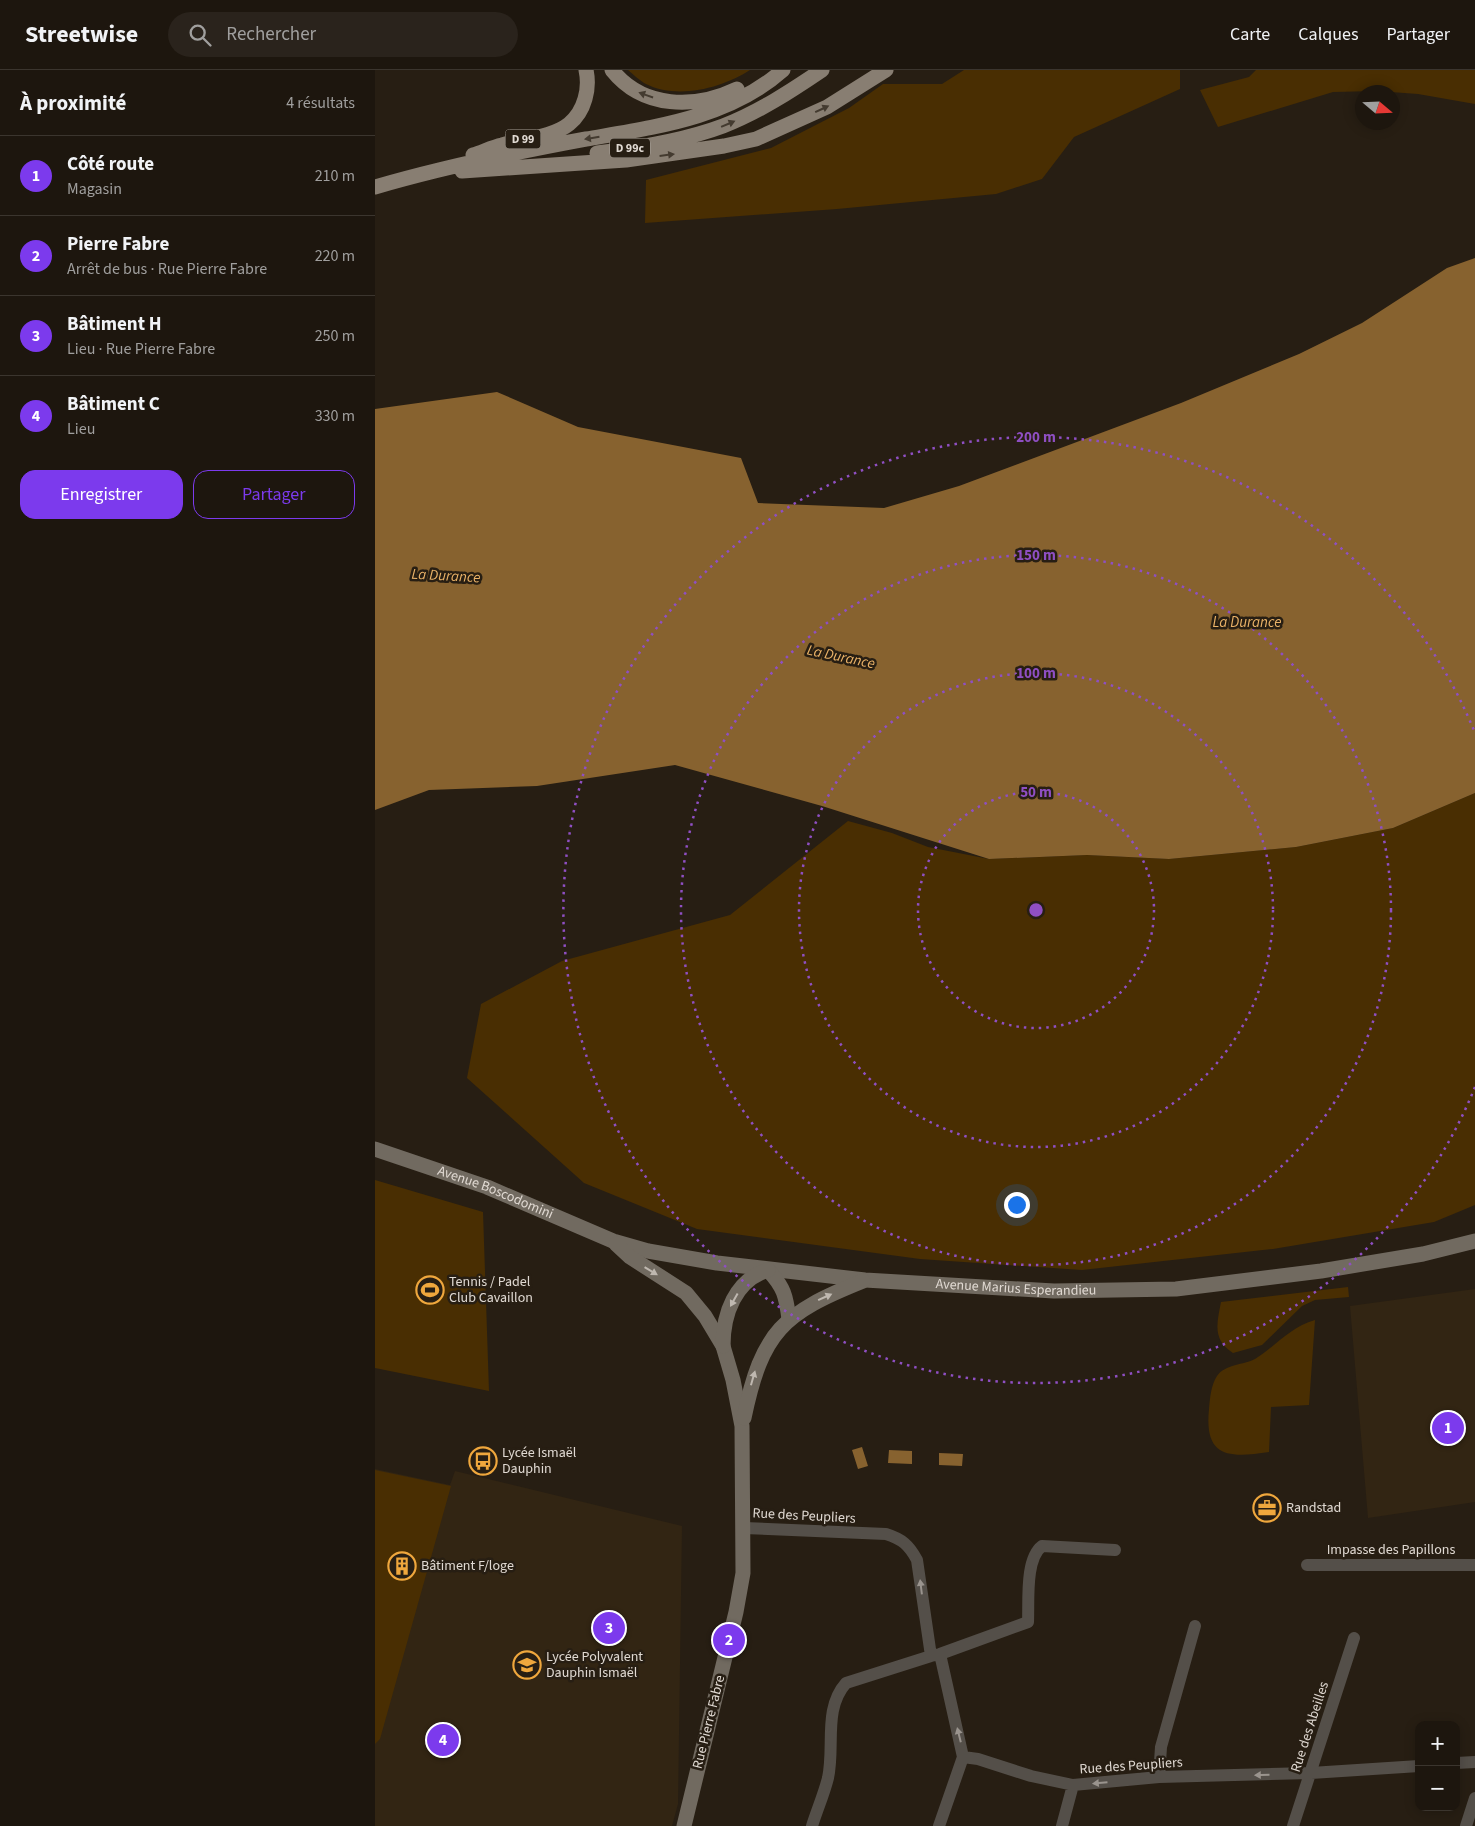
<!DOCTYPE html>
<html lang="fr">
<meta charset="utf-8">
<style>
body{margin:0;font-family:"Source Sans 3",sans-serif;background:#2a231c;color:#f1f3f6}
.controls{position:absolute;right:15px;bottom:15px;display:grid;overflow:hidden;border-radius:10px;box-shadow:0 2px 12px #0003}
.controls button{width:45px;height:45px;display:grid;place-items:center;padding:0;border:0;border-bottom:1px solid #3b352e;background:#1d160e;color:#f1f3f6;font:25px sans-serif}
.compass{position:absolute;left:980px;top:15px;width:45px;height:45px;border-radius:50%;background:#1d160e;box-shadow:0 2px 12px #0003;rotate:109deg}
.you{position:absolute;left:641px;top:1134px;width:18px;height:18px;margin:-12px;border:4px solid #fff;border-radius:50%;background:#1a73e8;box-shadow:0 0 0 8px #1a73e833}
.badge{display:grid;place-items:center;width:32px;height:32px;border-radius:50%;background:#7c3aed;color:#fff;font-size:16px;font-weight:700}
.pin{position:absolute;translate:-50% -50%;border:2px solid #fff;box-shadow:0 1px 5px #0006}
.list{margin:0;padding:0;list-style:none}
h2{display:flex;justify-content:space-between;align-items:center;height:65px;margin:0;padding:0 20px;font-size:21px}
h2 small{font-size:16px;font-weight:400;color:#a09f9e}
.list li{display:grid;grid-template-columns:32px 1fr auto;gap:15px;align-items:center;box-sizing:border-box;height:80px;padding:0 20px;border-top:1px solid #3b352e}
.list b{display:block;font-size:19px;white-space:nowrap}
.list p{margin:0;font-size:16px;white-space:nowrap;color:#a09f9e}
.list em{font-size:16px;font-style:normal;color:#a09f9e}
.actions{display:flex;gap:10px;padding:15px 20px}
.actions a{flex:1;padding:11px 0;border:1px solid #7c3aed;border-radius:15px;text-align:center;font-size:18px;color:#7c3aed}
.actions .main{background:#7c3aed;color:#fff}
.icon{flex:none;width:28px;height:28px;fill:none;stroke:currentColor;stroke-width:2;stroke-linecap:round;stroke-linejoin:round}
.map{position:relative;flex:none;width:1100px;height:1756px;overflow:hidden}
header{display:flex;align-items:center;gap:30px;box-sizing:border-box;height:70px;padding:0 25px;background:#1d160e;border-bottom:1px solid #3b352e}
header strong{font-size:24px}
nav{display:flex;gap:28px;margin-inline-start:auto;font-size:18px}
.search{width:350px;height:45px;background:#2a231c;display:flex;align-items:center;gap:12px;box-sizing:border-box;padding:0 18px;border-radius:28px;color:#a09f9e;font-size:19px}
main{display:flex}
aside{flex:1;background:#1d160e}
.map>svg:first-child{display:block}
.built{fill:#322513}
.green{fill:#492e02}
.water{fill:#87622f}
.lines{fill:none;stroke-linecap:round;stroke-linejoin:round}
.street{stroke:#544f49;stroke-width:12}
.secondary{stroke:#716a60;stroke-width:15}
.primary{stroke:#887e72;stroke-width:15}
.oneway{fill:#443b30}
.oneway2{fill:#bfb8b0}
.oneway3{fill:#9a948e}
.ring{fill:none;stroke:#8f4fc3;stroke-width:2.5;stroke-dasharray:2.5 5}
.labels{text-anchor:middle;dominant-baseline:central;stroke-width:5;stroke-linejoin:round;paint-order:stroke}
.shield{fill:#271e13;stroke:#a8a199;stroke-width:1}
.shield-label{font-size:12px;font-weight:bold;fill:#e0d9d2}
.street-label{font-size:14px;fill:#e0d9d2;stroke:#271e13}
.poi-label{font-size:14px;fill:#e0d9d2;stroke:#271e13;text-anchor:start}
.water-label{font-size:15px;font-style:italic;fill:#ebb368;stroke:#271e13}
.centre{fill:#8f4fc3;stroke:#271e13;stroke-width:2.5}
.ring-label{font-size:15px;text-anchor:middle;font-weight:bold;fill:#8f4fc3;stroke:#271e13;stroke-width:5;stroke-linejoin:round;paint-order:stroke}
</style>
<header>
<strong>Streetwise</strong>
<div class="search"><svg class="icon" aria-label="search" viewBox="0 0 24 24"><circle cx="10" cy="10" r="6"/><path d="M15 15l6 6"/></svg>Rechercher</div>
<nav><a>Carte</a><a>Calques</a><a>Partager</a></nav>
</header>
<main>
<aside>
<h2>À proximité<small>4 résultats</small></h2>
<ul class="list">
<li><span class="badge">1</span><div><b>Côté route</b><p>Magasin</p></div><em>210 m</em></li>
<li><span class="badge">2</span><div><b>Pierre Fabre</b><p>Arrêt de bus · Rue Pierre Fabre</p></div><em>220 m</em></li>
<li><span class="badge">3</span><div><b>Bâtiment H</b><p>Lieu · Rue Pierre Fabre</p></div><em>250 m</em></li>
<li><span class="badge">4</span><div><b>Bâtiment C</b><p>Lieu</p></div><em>330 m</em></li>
</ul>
<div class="actions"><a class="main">Enregistrer</a><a>Partager</a></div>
</aside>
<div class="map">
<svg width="1100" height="1756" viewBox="0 0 1100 1756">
<rect width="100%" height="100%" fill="#271e13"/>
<path class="built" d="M1100,1219v213l-107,16 -18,-212z
M0,1399l75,16 5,-14 227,55 -4,278 -6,22h-297z"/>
<path class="green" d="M253,0h122c-28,18 -72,30 -104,14 -6,-3 -13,-10 -18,-14z
M589,0h216v19l-106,48 -32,42 -46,15 -159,15 -192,14 1,-43 125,-32 78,-40 34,-24h59z
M881,0h219v34l-57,-10 -41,-3 -44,1 -115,35 -18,-37 49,-13z
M1100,723v412l-41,17 -161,27 -191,21 -162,-11 -223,-30 -113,-46 -117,-105 14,-74 81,-43 168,-46 118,-94 44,12 36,14 61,12 98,-4 82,4 127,-12 97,-19z
M0,1110l108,32 6,179 -114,-23z
M973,1217l1,10 -34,3 -13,6 -40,39 -29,8c-21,-13 -16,-30 -12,-51z
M940,1250l-6,85 -38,2 -2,45c-40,6 -65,6 -60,-43 1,-11 2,-24 8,-33 8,-12 27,-11 38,-17 21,-13 35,-32 60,-39z
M0,1400l76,16 -71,253 -5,5z"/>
<path class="water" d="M1100,188v535l-82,35 -97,19 -127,12 -82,-4 -98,4 -167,-53 -147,-41 -138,21 -108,4 -54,20v-401l122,-17 81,35 163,31 17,45 126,5 75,-22 222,-83 118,-49 63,-31 85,-55z
M487,1377l6,19 -10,3 -6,-19z
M514,1380l23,1v13l-24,-1z
M564,1383l24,1 -1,12 -23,-1z"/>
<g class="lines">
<path class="street" d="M369,1458l142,6c16,5 23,11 31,26l14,96 9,-2 23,103 15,2 53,17 42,9 86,-8 152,-4 108,-7
M932,1495h168
M565,1584l88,-32c1,-21 -3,-63 14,-76l73,4
M1081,1693l19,-1
M784,1707l2,-30 34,-121
M437,1756c5,-16 12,-32 16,-48 7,-32 -5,-69 18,-95l85,-27
M564,1756l24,-69
M687,1756l11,-41
M918,1756l61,-188
M1091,1756l9,-28"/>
<g class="secondary">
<path id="s1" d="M0,1079l112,38 126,54 35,10 69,12 148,17 189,11 122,-2 145,-18 102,-17 52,-13"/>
<path d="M241,1174l14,13 56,36 19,23 18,30 10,34 9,46 1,147 -7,39 -52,214"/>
<path d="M393,1200c16,17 18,26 21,49"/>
<path d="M348,1276c0,-32 12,-66 45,-76"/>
<path d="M369,1348c18,-87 39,-105 119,-137"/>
</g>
<path class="primary" d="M237,0c31,39 83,39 125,19
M222,83c42,-5 86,-12 126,-27 36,-14 68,-35 99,-56
M98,85c10,-3 19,-8 29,-10 21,-6 51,-8 67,-21 16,-13 21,-36 17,-54
M87,101l164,-11 98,-14 32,-7 71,-32 59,-37
M0,117c69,-20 140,-35 211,-48 69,-12 143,-21 197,-69"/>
</g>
<defs><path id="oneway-solid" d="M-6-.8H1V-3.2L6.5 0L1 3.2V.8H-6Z" transform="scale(1.25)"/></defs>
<g class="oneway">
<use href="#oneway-solid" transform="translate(271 25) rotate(-161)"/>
<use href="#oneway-solid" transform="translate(447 39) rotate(-25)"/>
<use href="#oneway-solid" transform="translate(353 54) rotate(-23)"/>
<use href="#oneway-solid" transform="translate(217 68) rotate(171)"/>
<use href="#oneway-solid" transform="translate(292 85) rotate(-7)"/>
</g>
<g class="oneway2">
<use href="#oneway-solid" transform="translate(276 1201) rotate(31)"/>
<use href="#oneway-solid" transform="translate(450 1227) rotate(-24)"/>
<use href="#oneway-solid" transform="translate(359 1230) rotate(119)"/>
<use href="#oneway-solid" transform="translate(378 1308) rotate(-74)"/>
</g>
<g class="oneway3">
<use href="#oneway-solid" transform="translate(546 1517) rotate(-97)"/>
<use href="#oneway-solid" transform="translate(584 1665) rotate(-104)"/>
<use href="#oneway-solid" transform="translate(887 1705) rotate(179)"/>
<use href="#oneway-solid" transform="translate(725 1713) rotate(175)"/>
</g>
<g class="ring">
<circle cx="661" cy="840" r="118"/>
<circle cx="661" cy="840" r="237"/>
<circle cx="661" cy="840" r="355"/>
<path d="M1100 1017A473 473 0 1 1 1100 663"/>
</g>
<defs>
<g id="stadium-ring" transform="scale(1.4375)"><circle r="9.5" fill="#271e13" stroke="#efa73d" stroke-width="1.5"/><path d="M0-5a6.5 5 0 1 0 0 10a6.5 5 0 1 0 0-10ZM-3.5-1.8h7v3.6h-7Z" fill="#efa73d"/></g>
<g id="bus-ring" transform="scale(1.4375)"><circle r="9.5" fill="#271e13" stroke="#efa73d" stroke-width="1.5"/><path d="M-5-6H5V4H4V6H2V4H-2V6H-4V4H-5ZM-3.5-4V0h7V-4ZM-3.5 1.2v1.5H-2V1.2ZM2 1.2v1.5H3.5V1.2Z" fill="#efa73d"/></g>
<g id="office-ring" transform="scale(1.4375)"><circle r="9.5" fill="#271e13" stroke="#efa73d" stroke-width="1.5"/><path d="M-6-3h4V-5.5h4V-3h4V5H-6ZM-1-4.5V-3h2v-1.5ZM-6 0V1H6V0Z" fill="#efa73d"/></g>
<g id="building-ring" transform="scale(1.4375)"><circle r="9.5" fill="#271e13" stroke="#efa73d" stroke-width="1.5"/><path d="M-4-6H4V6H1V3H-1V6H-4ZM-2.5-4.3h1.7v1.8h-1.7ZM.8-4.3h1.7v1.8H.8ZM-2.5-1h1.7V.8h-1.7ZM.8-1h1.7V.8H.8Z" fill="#efa73d"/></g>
<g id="school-ring" transform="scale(1.4375)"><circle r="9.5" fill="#271e13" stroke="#efa73d" stroke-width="1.5"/><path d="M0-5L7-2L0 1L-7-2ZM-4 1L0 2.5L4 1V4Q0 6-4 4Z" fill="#efa73d"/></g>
</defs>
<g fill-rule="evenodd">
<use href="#stadium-ring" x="55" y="1220"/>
<use href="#bus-ring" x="108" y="1391"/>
<use href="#office-ring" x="892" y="1438"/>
<use href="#building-ring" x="27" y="1496"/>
<use href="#school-ring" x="152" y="1595"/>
</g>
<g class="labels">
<g class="shield">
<rect x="130.5" y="59.5" width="35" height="19" rx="4"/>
<rect x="235" y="68.5" width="40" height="19" rx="4"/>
</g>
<g class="shield-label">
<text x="148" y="69">D 99</text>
<text x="255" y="78">D 99c</text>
</g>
<g class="street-label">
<text stroke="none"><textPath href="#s1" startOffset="128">Avenue Boscodomini</textPath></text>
<text stroke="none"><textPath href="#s1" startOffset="662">Avenue Marius Esperandieu</textPath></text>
<text transform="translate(429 1446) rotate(3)">Rue des Peupliers</text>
<text x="1016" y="1480">Impasse des Papillons</text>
<text transform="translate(334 1652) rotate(-76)">Rue Pierre Fabre</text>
<text transform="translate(935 1657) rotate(-72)">Rue des Abeilles</text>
<text transform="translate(756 1696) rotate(-4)">Rue des Peupliers</text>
</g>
<g class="poi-label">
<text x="74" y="1212">Tennis / Padel<tspan x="74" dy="16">Club Cavaillon</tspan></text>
<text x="127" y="1383">Lycée Ismaël<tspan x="127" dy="16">Dauphin</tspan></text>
<text x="911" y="1438">Randstad</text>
<text x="46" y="1496">Bâtiment F/loge</text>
<text x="171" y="1587">Lycée Polyvalent<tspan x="171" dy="16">Dauphin Ismaël</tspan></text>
</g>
<g class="water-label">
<text transform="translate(71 506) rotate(3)">La Durance</text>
<text x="872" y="552">La Durance</text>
<text transform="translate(466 587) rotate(12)">La Durance</text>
</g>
</g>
<circle cx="661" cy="840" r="8" class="centre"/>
<g class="ring-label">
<text x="661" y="372">200 m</text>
<text x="661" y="490">150 m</text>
<text x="661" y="608">100 m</text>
<text x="661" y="727">50 m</text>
</g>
</svg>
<div class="controls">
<button>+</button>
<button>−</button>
</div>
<svg class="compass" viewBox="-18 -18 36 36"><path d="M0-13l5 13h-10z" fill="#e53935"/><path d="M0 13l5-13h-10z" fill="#a09f9e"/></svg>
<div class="you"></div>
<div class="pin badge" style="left:1073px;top:1358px">1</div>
<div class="pin badge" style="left:354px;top:1570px">2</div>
<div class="pin badge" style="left:234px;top:1558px">3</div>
<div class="pin badge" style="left:68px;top:1670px">4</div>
</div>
</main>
